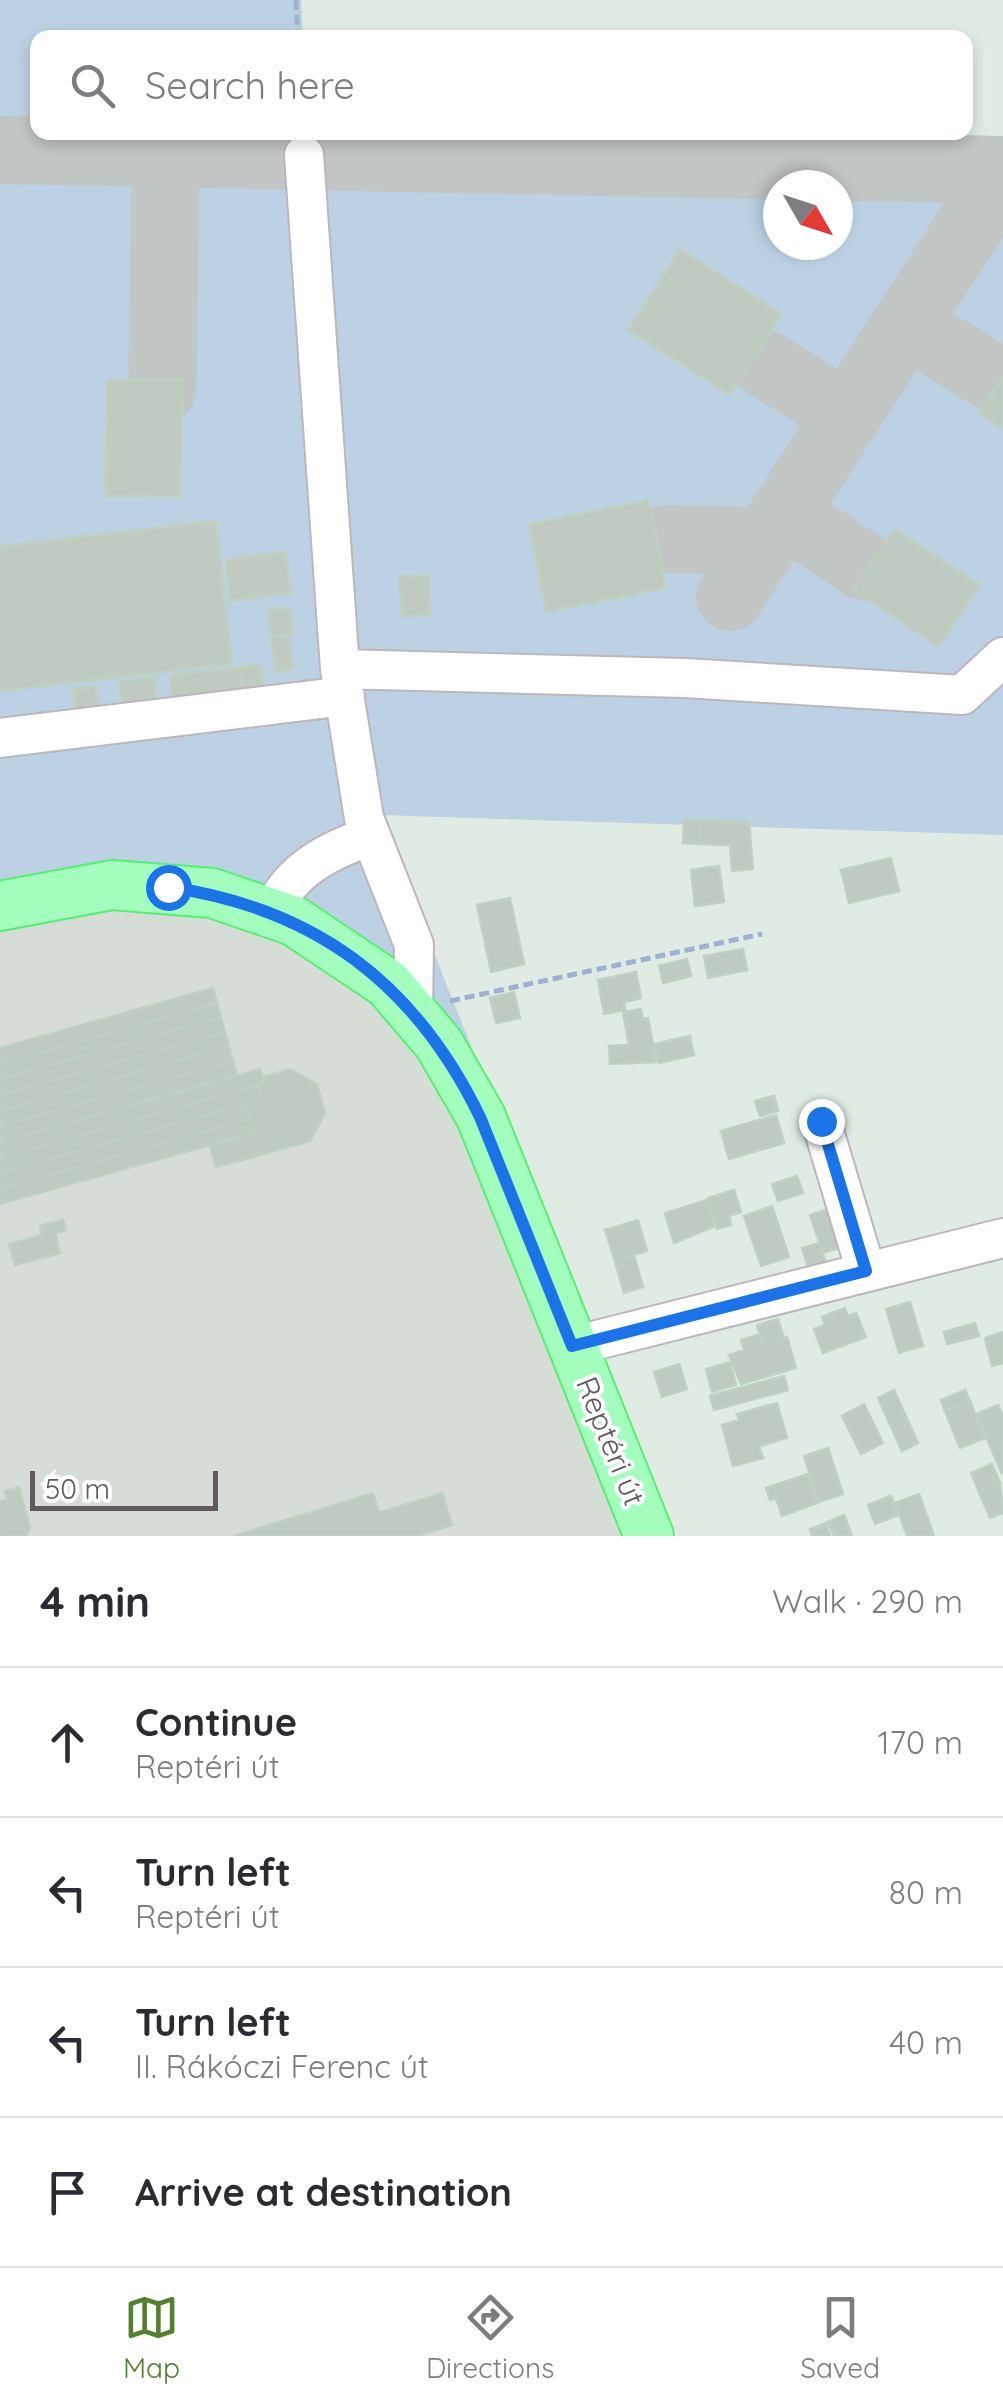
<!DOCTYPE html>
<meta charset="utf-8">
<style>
body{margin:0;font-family:Quicksand,sans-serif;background:#f2f2f3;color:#2b2b33}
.compass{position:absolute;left:763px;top:170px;width:90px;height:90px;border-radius:50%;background:#fff;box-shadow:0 5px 15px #0003;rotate:129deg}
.scale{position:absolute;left:30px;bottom:25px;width:188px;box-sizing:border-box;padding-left:10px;border:5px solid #615961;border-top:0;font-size:28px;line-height:35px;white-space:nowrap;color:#615961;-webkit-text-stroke:8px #fff;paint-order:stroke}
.stop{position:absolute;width:30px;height:30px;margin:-22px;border:8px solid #1a73e8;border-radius:50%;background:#fff}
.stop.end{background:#1a73e8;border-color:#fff;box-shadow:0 2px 10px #0008}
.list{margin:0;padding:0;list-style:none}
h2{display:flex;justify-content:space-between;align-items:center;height:130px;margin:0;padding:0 40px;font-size:42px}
h2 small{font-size:32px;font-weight:400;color:#7c7c81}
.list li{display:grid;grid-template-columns:65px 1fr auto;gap:30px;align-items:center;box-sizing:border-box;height:150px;padding:0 40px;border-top:2px solid #e1e1e2}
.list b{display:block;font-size:38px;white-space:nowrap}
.list p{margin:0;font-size:32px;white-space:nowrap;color:#7c7c81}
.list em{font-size:32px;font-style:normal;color:#7c7c81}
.icon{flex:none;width:55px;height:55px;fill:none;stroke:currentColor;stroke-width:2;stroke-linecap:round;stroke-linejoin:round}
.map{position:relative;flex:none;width:1003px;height:1536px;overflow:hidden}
.search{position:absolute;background:#fff;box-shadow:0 5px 15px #0003;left:30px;right:30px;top:30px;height:110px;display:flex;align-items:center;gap:25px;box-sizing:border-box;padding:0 35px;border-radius:20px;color:#7c7c81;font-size:38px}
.sheet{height:730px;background:#fff}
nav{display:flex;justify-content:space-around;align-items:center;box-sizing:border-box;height:140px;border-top:2px solid #e1e1e2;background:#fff;font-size:28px;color:#7c7c81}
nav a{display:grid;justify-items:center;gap:5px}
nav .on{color:#52802f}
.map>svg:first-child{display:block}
.industrial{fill:#d5ddd6}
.green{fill:#bcd2e4;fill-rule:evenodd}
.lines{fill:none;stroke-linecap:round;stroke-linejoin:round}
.taxiway{stroke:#c2c6c4;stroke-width:68}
.building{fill:#bfcac0;stroke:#bfd1c1;stroke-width:2.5}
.minor-casing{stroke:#bdb6bc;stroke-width:42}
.major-casing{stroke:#56f071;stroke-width:52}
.path{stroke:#a0afd6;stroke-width:5;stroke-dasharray:10 5;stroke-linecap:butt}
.minor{stroke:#fff;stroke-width:38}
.major{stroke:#a3febe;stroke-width:48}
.route{stroke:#1a73e8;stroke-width:12}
.labels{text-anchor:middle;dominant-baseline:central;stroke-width:8;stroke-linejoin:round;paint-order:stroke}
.street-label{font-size:30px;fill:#615961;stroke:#fff}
</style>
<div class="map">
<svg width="1003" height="1536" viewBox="0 0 1003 1536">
<rect width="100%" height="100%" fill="#e0ece3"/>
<path class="industrial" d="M108,904l148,17 126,74 87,110 166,431h-635v-615z"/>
<path class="green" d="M0,0h301l2,37 -265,1v94h270l1,8 694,15v680l-624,-20 112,281 -109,-101 -126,-73 -148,-18 -108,17zM778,185h60v60h-60z"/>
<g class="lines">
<path class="taxiway" d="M0,150l1003,20
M906,324l86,53
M767,365l80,50
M162,390l4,-237
M784,513l81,54
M665,539l101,2
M730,597l273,-423"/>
</g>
<path class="building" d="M680,249l102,65 -52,81 -102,-65z
M1003,377v53l-24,-17z
M107,380h75l-2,117 -75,-1z
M649,500l17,88 -120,24 -17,-88z
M216,521l16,143 -232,27v-145z
M895,529l85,56 -41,62 -85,-57z
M286,552l5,41 -61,8 -4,-42z
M429,575l1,40 -29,1 -1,-40z
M290,608l3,26 -22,3 -3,-27z
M289,635l4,34 -18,2 -4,-34z
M261,664l4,30 -22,2 -3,-29z
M240,667l3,33 -70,8 -3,-33z
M154,677l4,37 -35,5 -4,-38z
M96,686l3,26 -23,3 -3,-26z
M684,819l17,1 -1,24 -17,-1z
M701,820l48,2 4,47 -21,2 -2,-26 -30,-1z
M891,858l8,33 -50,12 -8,-33z
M719,866l5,36 -29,4 -4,-36z
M510,898l14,66 -33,8 -14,-67z
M743,949l4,21 -39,8 -4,-22z
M687,959l4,17 -28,7 -4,-17z
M636,972l5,26 -17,4 1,8 -21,4 -6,-34z
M213,988l4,15 -217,61v-16z
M514,992l6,26 -24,5 -6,-25z
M217,1003l4,14 -221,62v-15z
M641,1009l2,10 5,-1 8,44 -46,2 -1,-18 20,-1 -6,-33z
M221,1017l4,15 -225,63v-16z
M225,1032l4,14 -229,65v-16z
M690,1036l4,19 -35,8 -4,-19z
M229,1046l4,15 -233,65v-15z
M233,1061l4,14 -237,67v-16z
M260,1069l4,14 -264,75v-16z
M290,1069l27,15 8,29 -15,28 -28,8 -29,-16 -8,-29 17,-5 -4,-14 6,-2 -2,-6z
M258,1085l4,14 -262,74v-15z
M774,1096l4,15 -18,5 -5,-15z
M245,1104l4,15 -249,70v-16z
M776,1115l8,28 -55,16 -8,-28z
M249,1119l4,14 -253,71v-15z
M253,1133l29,16 -66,18 -6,-21z
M797,1176l6,17 -25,8 -6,-17z
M734,1190l7,22 -12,4 2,9 -14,4 -9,-31z
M707,1200l8,26 -41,17 -9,-30z
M772,1206l17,51 -28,9 -17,-50z
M837,1206l13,39 -27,8 -13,-38z
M63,1220l3,10 -11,3 5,20 -45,12 -6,-21 33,-9 -2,-9z
M638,1220l9,31 -32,10 -10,-31z
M819,1243l7,20 -17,6 -7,-21z
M634,1255l9,32 -19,6 -9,-32z
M910,1302l13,44 -24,7 -13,-44z
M845,1308l3,8 8,-3 10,24 -43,16 -9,-24 11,-4 -3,-8z
M778,1319l6,19 -21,7 -6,-20z
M975,1323l4,13 -32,8 -3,-12z
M1003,1332v31l-11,3 -7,-28z
M760,1334l3,11 24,-8 9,31 -55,16 -12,-29 15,-5 -3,-10z
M730,1362l6,23 -24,7 -6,-23z
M679,1364l8,25 -25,8 -8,-25z
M784,1376l4,14 -74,20 -4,-14z
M894,1390l24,53 -16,8 -24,-53z
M965,1390l5,11 -25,10 -4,-11z
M970,1401l15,37 -25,10 -15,-37z
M777,1403l10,35 -28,8 4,12 -30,8 -11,-41 17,-5 -2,-6z
M864,1404l19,39 -22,11 -19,-38z
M998,1405l5,11 -1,58 -26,-60z
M828,1448l15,46 -24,8 -15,-46z
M992,1464l8,19 -21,9 -8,-19z
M808,1474l9,29 -35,13 -6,-18 -6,2 -4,-12z
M1000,1483l3,30 -13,5 -11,-26z
M19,1487l11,41 -4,8h-26v-35l7,-2 -2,-8z
M373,1493l6,20 63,-20 10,32 -35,11h-183z
M919,1494l15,42h-27l-12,-33z
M891,1496l7,19 -23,9 -7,-19z
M844,1515l8,21h-18l-6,-14z
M826,1523l4,13h-18l-2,-7z"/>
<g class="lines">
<g class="minor-casing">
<path id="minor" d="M304,155l36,514 24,149 50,127 -1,66
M340,669l345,9 277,17 41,-38
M0,738l345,-42
M272,912c18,-42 57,-62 99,-76
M821,1121l45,150
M573,1346l430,-108"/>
</g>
<g class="major-casing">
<path id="major" d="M0,906l112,-21 100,8 82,28 94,63 51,60 42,73 168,419"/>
</g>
<path class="path" d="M296,0l2,38
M450,1001l312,-67"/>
<use href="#minor" class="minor"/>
<use href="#major" class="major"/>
</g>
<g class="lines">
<path class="route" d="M168,887c147,21 247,96 312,230l92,229 294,-75 -45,-150"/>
</g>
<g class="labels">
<g class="street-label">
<text transform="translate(611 1441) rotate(68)">Reptéri út</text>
</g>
</g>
</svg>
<svg class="compass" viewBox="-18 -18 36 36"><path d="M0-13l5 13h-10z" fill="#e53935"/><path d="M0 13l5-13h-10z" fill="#7c7c81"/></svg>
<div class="scale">50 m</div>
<div class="stop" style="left:168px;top:887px"></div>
<div class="stop end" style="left:821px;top:1121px"></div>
<div class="search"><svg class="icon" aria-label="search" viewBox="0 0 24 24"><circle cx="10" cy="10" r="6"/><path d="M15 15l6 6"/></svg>Search here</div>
</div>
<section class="sheet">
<h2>4 min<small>Walk · 290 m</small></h2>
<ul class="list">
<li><svg class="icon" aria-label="ahead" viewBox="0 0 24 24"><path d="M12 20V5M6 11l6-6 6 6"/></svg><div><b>Continue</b><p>Reptéri út</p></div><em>170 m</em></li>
<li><svg class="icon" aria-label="left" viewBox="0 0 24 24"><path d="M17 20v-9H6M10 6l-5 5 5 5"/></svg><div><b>Turn left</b><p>Reptéri út</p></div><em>80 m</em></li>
<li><svg class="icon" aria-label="left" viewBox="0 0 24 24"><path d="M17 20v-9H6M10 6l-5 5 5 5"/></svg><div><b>Turn left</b><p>II. Rákóczi Ferenc út</p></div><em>40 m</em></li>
<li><svg class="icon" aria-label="arrive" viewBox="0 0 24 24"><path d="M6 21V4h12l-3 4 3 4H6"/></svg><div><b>Arrive at destination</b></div></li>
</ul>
</section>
<nav>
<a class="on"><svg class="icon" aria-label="map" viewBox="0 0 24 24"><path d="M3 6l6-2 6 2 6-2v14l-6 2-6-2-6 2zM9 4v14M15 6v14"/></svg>Map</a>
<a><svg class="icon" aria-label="directions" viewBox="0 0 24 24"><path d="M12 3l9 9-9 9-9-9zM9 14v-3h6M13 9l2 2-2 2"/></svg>Directions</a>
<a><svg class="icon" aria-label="saved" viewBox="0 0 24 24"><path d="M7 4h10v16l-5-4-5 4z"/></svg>Saved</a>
</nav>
